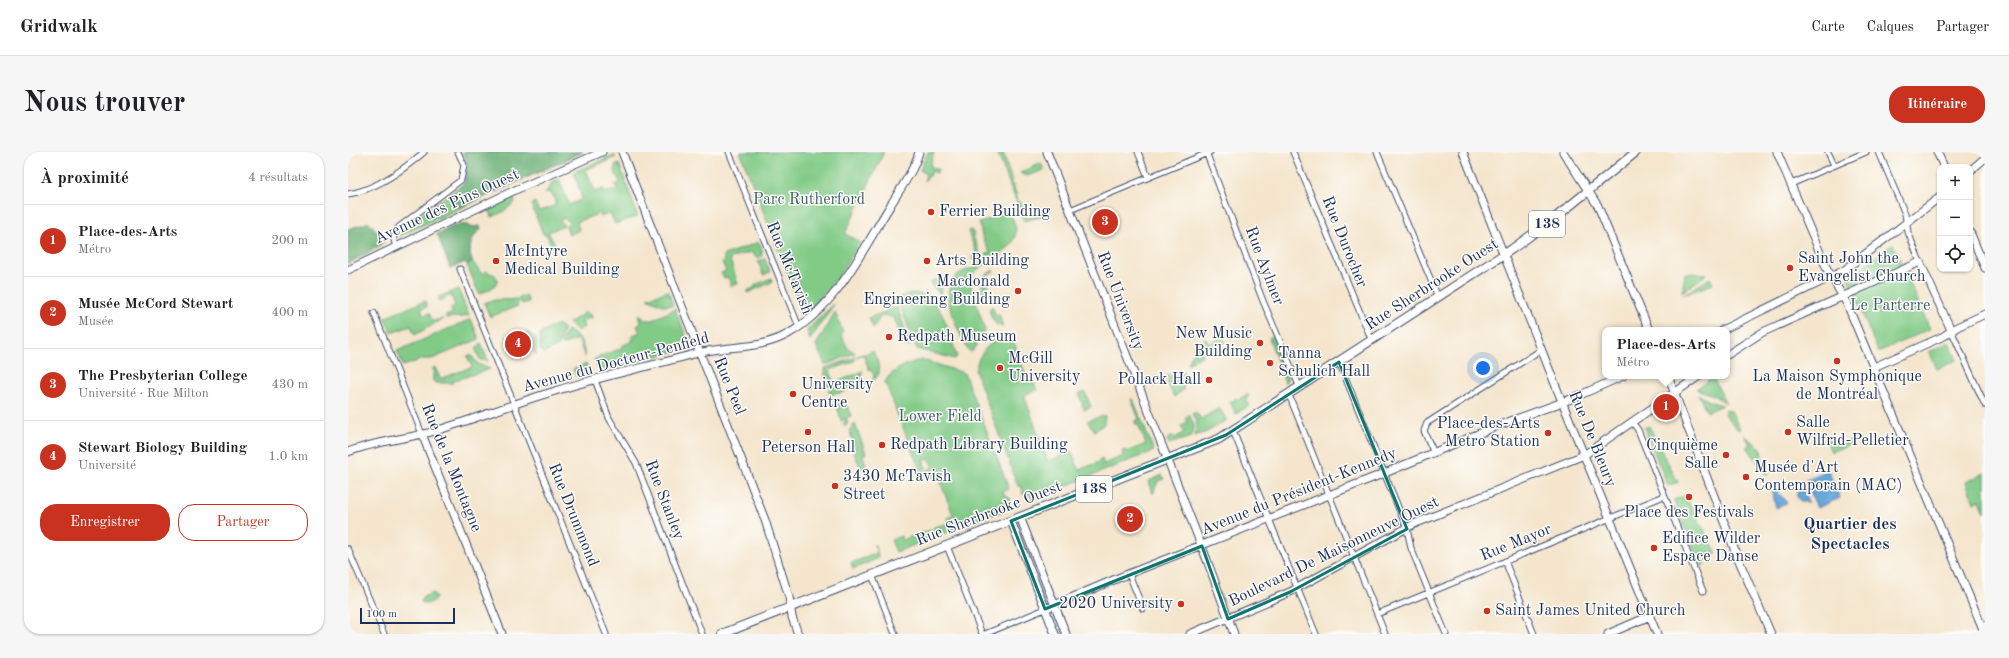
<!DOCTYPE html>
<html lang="fr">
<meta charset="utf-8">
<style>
body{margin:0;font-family:"Old Standard TT",serif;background:#f6f6f6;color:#202124}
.controls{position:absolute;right:12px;top:12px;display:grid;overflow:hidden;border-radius:8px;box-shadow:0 1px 3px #0004}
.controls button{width:36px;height:36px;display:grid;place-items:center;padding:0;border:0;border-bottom:1px solid #e0e0e0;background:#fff;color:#202124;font:20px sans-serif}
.scale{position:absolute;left:12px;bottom:10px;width:95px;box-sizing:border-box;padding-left:4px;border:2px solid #1b2f5e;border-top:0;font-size:11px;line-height:14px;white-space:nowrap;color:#1b2f5e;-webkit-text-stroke:3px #fdfcf7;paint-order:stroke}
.you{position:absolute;left:1135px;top:216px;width:14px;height:14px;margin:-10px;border:3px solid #fff;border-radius:50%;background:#1a73e8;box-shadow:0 0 0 6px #1a73e833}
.badge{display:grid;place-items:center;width:26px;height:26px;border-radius:50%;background:#c8321e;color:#fff;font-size:13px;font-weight:700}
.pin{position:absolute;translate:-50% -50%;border:2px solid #fff;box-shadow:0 1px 4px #0006}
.popup{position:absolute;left:1254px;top:175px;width:128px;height:52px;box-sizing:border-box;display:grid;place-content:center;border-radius:8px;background:#fff;filter:drop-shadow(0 1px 3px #0005);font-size:13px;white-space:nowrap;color:#757577}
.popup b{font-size:15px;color:#202124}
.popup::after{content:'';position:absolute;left:50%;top:100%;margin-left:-8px;border:8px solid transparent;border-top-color:#fff}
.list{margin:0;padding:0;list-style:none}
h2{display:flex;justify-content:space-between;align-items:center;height:52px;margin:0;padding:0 16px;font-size:17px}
h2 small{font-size:13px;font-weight:400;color:#757577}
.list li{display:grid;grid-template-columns:26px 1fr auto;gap:12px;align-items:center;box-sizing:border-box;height:72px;padding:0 16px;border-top:1px solid #e0e0e0}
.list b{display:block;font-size:15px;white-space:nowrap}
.list p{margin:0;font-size:13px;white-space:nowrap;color:#757577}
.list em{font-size:13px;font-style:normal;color:#757577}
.actions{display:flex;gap:8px;padding:12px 16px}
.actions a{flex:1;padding:9px 0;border:1px solid #c8321e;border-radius:16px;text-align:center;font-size:14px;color:#c8321e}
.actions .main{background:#c8321e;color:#fff}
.icon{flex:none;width:22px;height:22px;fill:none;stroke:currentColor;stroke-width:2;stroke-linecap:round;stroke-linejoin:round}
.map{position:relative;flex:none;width:1637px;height:482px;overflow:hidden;border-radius:16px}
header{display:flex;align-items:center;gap:24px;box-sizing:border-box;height:56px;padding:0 20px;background:#fff;border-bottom:1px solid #e0e0e0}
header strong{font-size:19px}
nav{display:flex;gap:22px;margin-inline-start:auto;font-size:14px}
.intro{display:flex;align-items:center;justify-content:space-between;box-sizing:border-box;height:96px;padding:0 24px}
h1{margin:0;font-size:28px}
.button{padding:10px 18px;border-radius:16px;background:#c8321e;color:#fff;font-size:14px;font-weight:700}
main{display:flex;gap:24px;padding:0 24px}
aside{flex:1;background:#fff;border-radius:16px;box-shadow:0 1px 3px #0004}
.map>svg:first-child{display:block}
.green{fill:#82cb87;stroke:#4e7d72}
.forest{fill:#69af74;stroke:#426f69}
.water{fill:#66a6d9;stroke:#406a9c}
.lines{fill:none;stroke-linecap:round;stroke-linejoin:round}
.street-casing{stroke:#3c4a6e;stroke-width:7}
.secondary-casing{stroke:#3c4a6e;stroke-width:9}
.primary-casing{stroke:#3c4a6e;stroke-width:10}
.street{stroke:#fff;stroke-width:5}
.secondary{stroke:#fff;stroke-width:7}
.primary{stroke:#fff;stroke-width:8}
.marked{fill:none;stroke:#0f766e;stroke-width:3;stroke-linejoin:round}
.poi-dot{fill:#c8321e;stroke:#fdfcf7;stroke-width:1.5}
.labels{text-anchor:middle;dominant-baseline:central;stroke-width:3;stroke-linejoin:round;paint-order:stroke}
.shield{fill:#fdfcf7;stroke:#5f6c8c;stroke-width:1}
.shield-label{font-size:15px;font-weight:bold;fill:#1b2f5e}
.park-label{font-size:16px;fill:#3a5e6a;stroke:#fdfcf7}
.street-label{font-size:16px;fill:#1b2f5e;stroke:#fdfcf7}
.poi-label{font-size:16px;fill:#1b2f5e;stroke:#fdfcf7;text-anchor:start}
.neighbourhood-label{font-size:17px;font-weight:bold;fill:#1b2f5e;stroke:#fdfcf7}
</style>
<header>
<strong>Gridwalk</strong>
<nav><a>Carte</a><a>Calques</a><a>Partager</a></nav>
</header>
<div class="intro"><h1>Nous trouver</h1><a class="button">Itinéraire</a></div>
<main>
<aside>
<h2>À proximité<small>4 résultats</small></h2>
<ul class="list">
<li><span class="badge">1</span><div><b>Place-des-Arts</b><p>Métro</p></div><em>200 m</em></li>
<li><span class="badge">2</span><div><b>Musée McCord Stewart</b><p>Musée</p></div><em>400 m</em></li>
<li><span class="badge">3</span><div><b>The Presbyterian College</b><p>Université · Rue Milton</p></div><em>430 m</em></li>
<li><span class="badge">4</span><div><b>Stewart Biology Building</b><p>Université</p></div><em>1.0 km</em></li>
</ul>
<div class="actions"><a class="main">Enregistrer</a><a>Partager</a></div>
</aside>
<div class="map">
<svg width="1637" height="482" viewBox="0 0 1637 482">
<rect width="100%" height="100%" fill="#fdfcf7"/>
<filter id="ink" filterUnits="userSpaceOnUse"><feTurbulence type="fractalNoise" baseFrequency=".025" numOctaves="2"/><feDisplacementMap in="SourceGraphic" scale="8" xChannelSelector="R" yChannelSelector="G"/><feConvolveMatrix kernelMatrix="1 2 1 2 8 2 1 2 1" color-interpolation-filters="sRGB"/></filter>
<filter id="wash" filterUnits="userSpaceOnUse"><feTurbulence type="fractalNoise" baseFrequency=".012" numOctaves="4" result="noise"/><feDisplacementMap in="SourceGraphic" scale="16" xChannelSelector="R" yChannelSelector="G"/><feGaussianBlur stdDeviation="0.9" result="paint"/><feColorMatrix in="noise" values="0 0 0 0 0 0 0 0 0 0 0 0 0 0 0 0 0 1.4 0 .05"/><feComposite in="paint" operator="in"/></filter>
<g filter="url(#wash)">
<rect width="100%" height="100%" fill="#f4e5cc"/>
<path class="green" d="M115,0h120l-184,84v-3l4,-5 61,-45 3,-19z
M392,0h144l-39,82 15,8 -22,35 -34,39z
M580,0h6l-4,14 8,3 -1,4 -5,-2 -2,5 -6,5 2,-7 -6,-4z
M649,0h6l15,48 4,4 6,14 15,-4 1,2 -20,5z
M265,3l3,2 -30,13 9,22 9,-3 1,3 10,-1 2,-3 -2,-3 5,-2 -5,-11v-7l4,-1 19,52 -23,8 -5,-11 -9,4 -1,-4 -23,9 2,8 -10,5 -3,-10 3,-2 -4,-5 -5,2 4,6 -16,6 8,14 -4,1 -6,-13h-3l-12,-30 4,-2 4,9 16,-5 -1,-3 2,-1 -3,-7 -1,1 -2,-5 -5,2 5,-6 2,-5 7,-3 10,26 13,-6 -8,-27z
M693,11l3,7 -17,6 -7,-3z
M166,46l1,4 -12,10 -11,5 -3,-8z
M660,60c3,2 4,6 6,10 11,29 -30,36 -43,55v10l14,43 -13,22 -4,-2c-9,-20 -32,-56 -11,-75 5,-4 14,-6 20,-9v-2l11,-6 -2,-4 4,-1 -8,-17 -3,-13z
M623,78l3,4 -1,2 7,18 -7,6 -1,-3 5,-2 -9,-24z
M411,90l4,10h-2l1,4 -4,2 -7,-6 -20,6 -1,2 8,24 -7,2 -3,-9 -4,1 -3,-5 5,-2 -4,-9 2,-2v-5z
M1545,92l37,85 -52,23 -30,-74z
M417,107l5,13 -7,3 -5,-14z
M124,109l10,13 3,-3 10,4 3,6 -7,8 -12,5 -12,-29z
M645,118l1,2 -9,4 4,9 -4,2 3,9h-4l-3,-16c2,-4 8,-7 12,-10z
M1337,121l22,1 -25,18z
M423,126l1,4 -24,11 -1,-2 8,-4v-2z
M1362,126l3,6 -30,11z
M590,127l5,3 -3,12 -10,-10 2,-3z
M110,137l11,26 -7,2 -16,1 -1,-2 8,-3 -3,-5 5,-2 -4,-11 -12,6 -1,-4z
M320,139l5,14 -8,1 -18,-8z
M568,141c28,6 32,39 41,63l-2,3 -38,-10 -20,-51 10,-4z
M178,143l3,7 -7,2 -1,-3 -4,2 1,3 -28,11 -6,-14c16,-7 26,1 42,-8z
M77,149l2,6 -6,2 3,7 5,-3 3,8 11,-2 -28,16 -4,-9 -20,7 -7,-15z
M486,152l-24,36 -3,-10z
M644,154l4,9 3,-1 4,13c-10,-2 -11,-9 -14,-17z
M549,155l14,38 -6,1 -11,-28 -9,-3 -4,1 -8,12 -4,-10z
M327,157l14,34v5l-90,22 -5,-11 28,-11 -1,-2 12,-5 -2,-5 9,-4 -3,-6 4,-4 -2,-6 2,-1 3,5h8z
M238,160l7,5 -11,4 2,6 -6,4 -9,-8z
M487,160l8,20 -2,1 6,14 8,6 -30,12 -9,-20z
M123,167l8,20 -47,20h-9l-20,7 -6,-15z
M209,172l7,5 -6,17 -14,7 -4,-3v-16z
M219,178c12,6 17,12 18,27l-7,-18 -16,6 -1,-3z
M178,179l10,7 1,10 -1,8z
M870,179l7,11 -14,8 -7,-12 6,6 9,-6 -3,-5z
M924,184l16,42 -3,5 -16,-45z
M653,186l9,2 5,5 13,37 5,-1 4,9 -13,5 24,66 24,-9 7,18 20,-8 -1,-1 4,-2 2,5 19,-8 -1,-5 3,-1 1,2 20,-8 -8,-20 -2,1 -1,-4 4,-2 -8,-20h2l21,52 -121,48 -5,-5h-6l1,-3 -2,-5h-3l-43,-116c2,-3 1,-6 3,-9 4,-10 13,-20 23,-23z
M1601,190l8,18 -20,9 -8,-17z
M133,191l7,18 -7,-1 -3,-4 -2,-7z
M848,191l7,12 -15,9z
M525,199c4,10 12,22 0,29l1,-4 -2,-5 -3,-2 -6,-15 -9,4 1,3 -25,9 4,13 29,-12 -2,3 2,5 4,3 -26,11 -11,1 -2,-4 5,-2 -2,-3 -4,1 -2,-5 4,-2 -1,-3 -3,1v-9z
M123,203l7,9 12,5 -37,12v2h-18l-2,-2v-13l2,-1 5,11h2l30,-11 -5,-11z
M575,208l41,13 45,116 -6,3 1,3 7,4 -4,3 -2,8 -109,42 -5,-12 10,-4 2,5 2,-2 29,-10v-2l15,-4 -2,-5 6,-3 -15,-39 -6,2 -3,-5 -7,4 -2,-4 13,-5 -4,-9 -6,2 3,7 -6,3 -35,-89c6,-12 26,-21 38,-22z
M238,212l4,9 -14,3 -3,-7z
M836,220l-1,18 -9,7 -7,-15 2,-1 -3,-5 4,-2 2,3z
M1365,225l13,26 -13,-8 -17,-6z
M737,240l6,15 -7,3 -5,-16z
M899,242l2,3 -3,3 4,5 -14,9 -6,-12 7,-4 1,2z
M1350,242l13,8 11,3 -15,7z
M496,248l-1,3 1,3 4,1 3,9 -5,2 2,6 -3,2 -2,-3 3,-1 -1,-3 -4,2 -4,-16z
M871,256l8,12 -20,12 -12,4 2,-14 -5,-8 4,-2 5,7z
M1378,257l5,2 9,18 -2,1 -14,-16z
M757,263l-1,9 -9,7 -8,-10z
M841,263l5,9 -3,13 -22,7 -2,-5 6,-3 2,2 9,-6 -3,-6 6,-4 -2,-4z
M507,272l11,29 -3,2 3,10 -2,3h-3l-7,-14 1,-7 -6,-17z
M1301,274l29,56 -10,4 -24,-58z
M1396,283l17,13 1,11 7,13 -2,3 -20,-28 4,-2z
M1483,285l4,9 15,-6 2,4 -21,8 -5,-13z
M1637,321v40l-5,-13 -6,3 -8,-21z
M814,323l2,4 -6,2 -5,13 -4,-13z
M1337,344l32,57 -16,14 -28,-67z
M526,392l5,14 -26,11 -2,-6 26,-10z
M85,441l3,4 -2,4 -8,3 -5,-2 2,-5z"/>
<path class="forest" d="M115,0h120l-123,55 -6,-3 -2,-3c2,-12 6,-9 12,-18 5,-8 3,-23 -1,-31z
M21,70l16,19 -7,6 -30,17v-35z
M111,72l10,1v2l11,-1 1,3c-10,8 -13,19 -9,32l-5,4 -1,-3 -16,6 -13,-34z"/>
<path class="water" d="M1480,318l12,28 -23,10 -12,-28z
M1454,335l6,15h-7l-4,-5v-5z
M1427,336l12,15 -11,5 -4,-19z"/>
</g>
<g filter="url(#ink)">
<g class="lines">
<g class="street-casing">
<path id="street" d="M381,0l70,175
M790,0l10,25
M858,0l57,149 37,87
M945,0l79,189
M1029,0l61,145
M1480,0l6,13
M1531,0l26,62 3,18 12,30
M1443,32l75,-32
M0,42c28,-4 55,-24 76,-42
M722,58l140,-58
M48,95l-3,-11 6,-9 62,-47 3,-15 -6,-13
M112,117l146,365
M26,161l48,121
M1603,178l34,75
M991,210l68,167 4,19 35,86
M247,228l14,38 27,45 66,171
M941,243l96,239
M1284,270l6,8 65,161
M885,279l83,203
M1086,301l-10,-22 3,-8 114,-73
M599,394l35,88
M0,397l36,85
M1157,409l29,73
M781,422l14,35
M524,423l23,59
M1029,462l287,-118
M637,482l60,-25"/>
</g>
<g class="secondary-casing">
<path id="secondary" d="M274,0l143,368 24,77 3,20 6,17
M699,0l160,408 27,74
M1115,0l96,242 98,240
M1215,0l35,54 51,124
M1429,0l50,117 20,35 138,330
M1589,0l7,15
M1622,19l15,-13
M1622,80l15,36
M0,118l165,-79 89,-39
M1374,178l121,-59 97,-74
M1379,203l36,-23 157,-70 31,68
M1526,215l70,-31 13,-9 28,-13
M1320,224l69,180 34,78
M74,282l80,200
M0,300c28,-11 58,-13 87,-21 40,-12 80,-28 120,-40 47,-15 96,-25 143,-38 30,-8 62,-3 90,-19 48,-27 74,-83 102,-128 10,-17 24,-35 29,-54
M672,365l46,117
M663,369l44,113
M697,457l78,-33 262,-103 112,-47 74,-27 52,-23
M842,482l100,-42 124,-68 170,-69 115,-79
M1260,482l42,-18"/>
</g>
<g class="primary-casing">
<path id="primary" d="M374,482l497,-195 293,-190 44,-32 80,-65"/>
</g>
<use href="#street" class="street"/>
<use href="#secondary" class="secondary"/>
<use href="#primary" class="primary"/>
</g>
</g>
<path class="marked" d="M991,210l68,167 -117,63 -62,27 -26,-73 -157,63 -34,-88 215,-86z"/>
<g class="poi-dot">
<circle cx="583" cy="60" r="4"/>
<circle cx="148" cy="109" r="4"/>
<circle cx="579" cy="109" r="4"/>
<circle cx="1442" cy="116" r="4"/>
<circle cx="670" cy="139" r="4"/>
<circle cx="541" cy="185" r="4"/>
<circle cx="912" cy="191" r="4"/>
<circle cx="1489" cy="209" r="4"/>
<circle cx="922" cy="211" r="4"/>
<circle cx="652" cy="216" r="4"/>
<circle cx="861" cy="228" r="4"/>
<circle cx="445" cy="242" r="4"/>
<circle cx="460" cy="280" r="4"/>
<circle cx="1440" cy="280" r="4"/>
<circle cx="1200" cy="281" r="4"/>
<circle cx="534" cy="293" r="4"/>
<circle cx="1378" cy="303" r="4"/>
<circle cx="1398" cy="325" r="4"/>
<circle cx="487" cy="334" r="4"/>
<circle cx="1341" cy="345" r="4"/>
<circle cx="1306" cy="396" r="4"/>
<circle cx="833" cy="452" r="4"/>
<circle cx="1139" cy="459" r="4"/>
</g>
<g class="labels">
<g class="shield">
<rect x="1181" y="59" width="36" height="26" rx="3"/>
<rect x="728" y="324" width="36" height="26" rx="3"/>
</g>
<g class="shield-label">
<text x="1199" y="72">138</text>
<text x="746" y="337">138</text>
</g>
<g class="park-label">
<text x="461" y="48">Parc Rutherford</text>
<text x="1542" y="154">Le Parterre</text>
<text x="592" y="265">Lower Field</text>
</g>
<g class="street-label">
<text transform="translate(99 55) rotate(-25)">Avenue des Pins Ouest</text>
<text transform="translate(996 90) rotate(68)">Rue Durocher</text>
<text transform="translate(916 114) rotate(69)">Rue Aylmer</text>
<text transform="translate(441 116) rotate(68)">Rue McTavish</text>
<text transform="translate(1084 133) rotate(-33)">Rue Sherbrooke Ouest</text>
<text transform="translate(772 149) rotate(69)">Rue University</text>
<text transform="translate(268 211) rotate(-15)">Avenue du Docteur-Penfield</text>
<text transform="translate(381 234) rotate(68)">Rue Peel</text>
<text transform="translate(1244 287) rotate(68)">Rue De Bleury</text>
<text transform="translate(103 316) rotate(68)">Rue de la Montagne</text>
<text transform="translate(951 340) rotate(-22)">Avenue du Président-Kennedy</text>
<text transform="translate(316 348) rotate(69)">Rue Stanley</text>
<text transform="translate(641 362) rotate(-21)">Rue Sherbrooke Ouest</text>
<text transform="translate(225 363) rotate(68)">Rue Drummond</text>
<text transform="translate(1168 391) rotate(-22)">Rue Mayor</text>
<text transform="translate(986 400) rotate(-26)">Boulevard De Maisonneuve Ouest</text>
</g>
<g class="poi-label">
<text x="591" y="60">Ferrier Building</text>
<text x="156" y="100">McIntyre<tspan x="156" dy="18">Medical Building</tspan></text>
<text x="1450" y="107">Saint John the<tspan x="1450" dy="18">Evangelist Church</tspan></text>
<text x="587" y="109">Arts Building</text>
<text x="662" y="130" text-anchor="end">Macdonald<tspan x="662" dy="18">Engineering Building</tspan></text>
<text x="904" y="182" text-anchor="end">New Music<tspan x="904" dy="18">Building</tspan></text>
<text x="549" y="185">Redpath Museum</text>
<text x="930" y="202">Tanna<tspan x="930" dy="18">Schulich Hall</tspan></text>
<text x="660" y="207">McGill<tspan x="660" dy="18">University</tspan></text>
<text x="1489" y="225" text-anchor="middle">La Maison Symphonique<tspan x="1489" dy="18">de Montréal</tspan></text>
<text x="853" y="228" text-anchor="end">Pollack Hall</text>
<text x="453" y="233">University<tspan x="453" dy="18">Centre</tspan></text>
<text x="1448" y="271">Salle<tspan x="1448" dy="18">Wilfrid-Pelletier</tspan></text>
<text x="1192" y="272" text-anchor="end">Place-des-Arts<tspan x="1192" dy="18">Metro Station</tspan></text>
<text x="542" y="293">Redpath Library Building</text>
<text x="1370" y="294" text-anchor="end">Cinquième<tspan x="1370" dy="18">Salle</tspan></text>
<text x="460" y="296" text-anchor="middle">Peterson Hall</text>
<text x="1406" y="316">Musée d'Art<tspan x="1406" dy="18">Contemporain (MAC)</tspan></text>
<text x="495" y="325">3430 McTavish<tspan x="495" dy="18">Street</tspan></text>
<text x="1341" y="361" text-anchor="middle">Place des Festivals</text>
<text x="1314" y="387">Edifice Wilder<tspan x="1314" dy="18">Espace Danse</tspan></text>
<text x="825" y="452" text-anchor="end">2020 University</text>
<text x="1147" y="459">Saint James United Church</text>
</g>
<g class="neighbourhood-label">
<text x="1502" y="372">Quartier des<tspan x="1502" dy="20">Spectacles</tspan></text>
</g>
</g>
</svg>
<div class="controls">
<button>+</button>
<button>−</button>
<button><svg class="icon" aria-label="locate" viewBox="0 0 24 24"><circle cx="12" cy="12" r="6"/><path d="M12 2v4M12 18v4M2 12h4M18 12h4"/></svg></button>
</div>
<div class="scale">100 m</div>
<div class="you"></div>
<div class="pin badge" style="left:1318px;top:255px">1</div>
<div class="popup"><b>Place-des-Arts</b>Métro</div>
<div class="pin badge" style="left:782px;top:367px">2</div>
<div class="pin badge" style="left:757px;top:70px">3</div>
<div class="pin badge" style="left:170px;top:192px">4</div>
</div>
</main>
